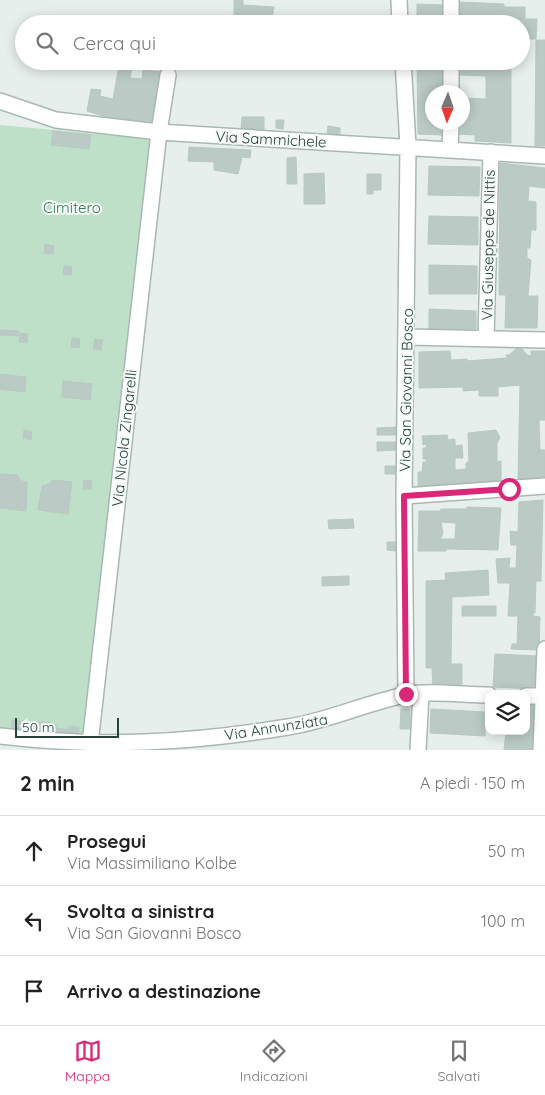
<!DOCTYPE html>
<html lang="it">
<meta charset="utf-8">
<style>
body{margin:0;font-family:Quicksand,sans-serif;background:#f6f6f6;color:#222}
.controls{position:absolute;right:15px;bottom:15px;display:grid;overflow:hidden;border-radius:10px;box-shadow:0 2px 12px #0003}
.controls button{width:45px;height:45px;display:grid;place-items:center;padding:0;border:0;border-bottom:1px solid #e0e0e0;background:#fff;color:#222;font:25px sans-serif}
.compass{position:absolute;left:425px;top:85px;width:45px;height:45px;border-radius:50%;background:#fff;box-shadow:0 2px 12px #0003;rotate:182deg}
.scale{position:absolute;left:15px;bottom:12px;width:104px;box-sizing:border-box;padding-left:5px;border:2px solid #24423a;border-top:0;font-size:14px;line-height:18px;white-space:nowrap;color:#24423a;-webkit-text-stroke:4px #f7fbf9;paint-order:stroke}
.stop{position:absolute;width:15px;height:15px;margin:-11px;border:4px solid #db2777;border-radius:50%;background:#fff}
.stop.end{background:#db2777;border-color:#fff;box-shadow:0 1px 5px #0008}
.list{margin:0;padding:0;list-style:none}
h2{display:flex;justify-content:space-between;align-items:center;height:65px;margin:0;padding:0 20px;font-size:21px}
h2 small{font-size:16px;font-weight:400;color:#767676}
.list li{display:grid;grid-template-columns:32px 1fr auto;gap:15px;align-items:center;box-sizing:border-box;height:70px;padding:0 20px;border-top:1px solid #e0e0e0}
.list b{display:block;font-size:19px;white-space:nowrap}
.list p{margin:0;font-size:16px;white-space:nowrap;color:#767676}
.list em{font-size:16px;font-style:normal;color:#767676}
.icon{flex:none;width:28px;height:28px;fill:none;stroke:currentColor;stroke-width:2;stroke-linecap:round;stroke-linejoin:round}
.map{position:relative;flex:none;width:545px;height:750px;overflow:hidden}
.search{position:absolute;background:#fff;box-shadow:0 2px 12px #0003;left:15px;right:15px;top:15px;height:55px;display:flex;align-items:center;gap:12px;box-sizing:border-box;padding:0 18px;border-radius:28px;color:#767676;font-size:19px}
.sheet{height:275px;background:#fff}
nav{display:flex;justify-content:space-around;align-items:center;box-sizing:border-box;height:70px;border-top:1px solid #e0e0e0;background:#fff;font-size:14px;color:#767676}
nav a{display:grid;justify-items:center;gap:2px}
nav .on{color:#db2777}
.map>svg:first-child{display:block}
.green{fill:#bfe0c8}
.building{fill:#bbcac4;stroke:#b8c9c2;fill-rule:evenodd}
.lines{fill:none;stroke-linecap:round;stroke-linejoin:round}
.minor-casing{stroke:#a8b8b2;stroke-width:18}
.minor{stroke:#fff;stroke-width:15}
.route{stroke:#db2777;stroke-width:6}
.labels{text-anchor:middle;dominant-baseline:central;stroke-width:4;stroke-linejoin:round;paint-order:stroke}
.street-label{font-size:15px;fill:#24423a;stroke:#f7fbf9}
.park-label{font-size:15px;fill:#2d7a4b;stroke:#f7fbf9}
</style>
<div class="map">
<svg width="545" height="750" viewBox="0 0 545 750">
<rect width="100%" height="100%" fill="#e6efeb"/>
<path class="green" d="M0,125l153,14 -67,599 -86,-9z"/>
<path class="building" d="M234,0h9v5l31,2 -3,17 -7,-3 -1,3h-29z
M459,2l45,2v3h21v12h12l-1,20h-15v-15h-63z
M417,4l26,1v19h-26z
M536,40h9v106h-10z
M120,61h13l-3,17 12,1 1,-9 22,2 -5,50 -50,-4 -23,-7 4,-22 10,1 -1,6 13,3z
M417,61h25v31h-10v30h10v13l-24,-1z
M460,61h51v82l-36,-2v-6l-18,-1v-12h5v-24l24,1v-23l-26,-1z
M242,117h22v15l-23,-1z
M276,120h8l-1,9 -7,-1z
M328,126l12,2v7l-13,-1z
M53,131l38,4 -2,14 -38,-4z
M189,147l62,3 -1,8 -8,-1 -4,17 -24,-4v-8l-26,-1z
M296,157l1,27h-10v-26z
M500,163l45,5v20l-16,-2 -1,15 8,1v28h-5l-1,18h-3v10l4,2 -3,36h10l-1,32h-32l1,-33h-7z
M429,166l51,1 -1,29 -51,-1z
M324,173l1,31h-21v-30z
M367,174h14v16h-8v4h-6z
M429,216l49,1v28l-50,-1z
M45,244l9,2 -1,8 -9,-1z
M429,265l48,1v28h-48z
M64,266l8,1 -1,8 -8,-1z
M429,309l47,2v18h-47z
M1,330l18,1 -1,5 -18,-1z
M20,333l8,1 -1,9 -8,-1z
M72,338l8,1 -1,9 -8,-1z
M95,339l8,1 -2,10 -8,-1z
M517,348l5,1 5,6 4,1v-5h14v69h-6l1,30h5v28l-3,2 -24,2 2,-97 -22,2v9h-19v-6l-16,1v-4l-44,1v-36l31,-1 1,9 16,-1v2l40,-3 -1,-3h3z
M0,374l26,3 -1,15 -25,-3z
M63,381l29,3 -2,16 -28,-3z
M397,427l1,8h-21v-7z
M24,430l8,2 -1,8 -8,-2z
M496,430l4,8 -3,5v19l4,-1v23l-83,4v-16h4l1,-10h3l1,-3h-4v-11h3l1,-4 -4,1 -1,-9 25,-1 1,5 7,-1v7l7,-1 1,13h-8v12l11,-1v-6l3,-2 -1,-28z
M377,442h20l1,8 -21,1z
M385,466h12v8h-12z
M0,474l17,1 4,6 6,1 -1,29 -26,-3z
M53,480l19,2 -4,32 -30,-4 4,-24 7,-2z
M84,480l8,1 -1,8h-8z
M543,500l-2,81h-5l-1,32h-2v3l7,1 -1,33 -28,-1 1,-5h5l1,-28h-10l2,-33h-12l-2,-24 14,-1 -1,10h7l1,-23h-6l-1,-14 8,1 1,-30z
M467,507l34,1 -3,42 -52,-1v2h-28l1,-40h21l1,-2h25zM441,522l15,1 -1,16h-15l3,-5z
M353,519l1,9 -25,1 -1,-9z
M387,542h10l-1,9 -9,-1z
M488,570l1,25 -37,2 -1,67h11v25l-29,-1 -1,-20h-6v-87l20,-1 -1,-7z
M349,576v9l-27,1v-9z
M462,606h34v10h-34z
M495,654l44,2 -3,33 -43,-2z
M526,705h9l-1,45h-30l2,-19h20z
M401,709h9v20h-10z
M431,709l55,3 -1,24 -55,-3z
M12,720l9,1 -1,3 15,1v-3h13l8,3v3l13,2v-4l10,1 -1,10 -67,-6z"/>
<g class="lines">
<g class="minor-casing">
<path id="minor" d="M399,0l1,24
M451,24v-24
M403,61l5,85 -4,350 2,198
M451,92v-31
M0,101l56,19 103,12 386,24
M450,149l1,-27
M407,337l138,3
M486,338l5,-186
M404,496l141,-10
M526,696h19
M0,736c100,12 189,7 288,-9 41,-6 77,-24 117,-32 24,-5 59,0 84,0
M90,744l69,-612 9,-57
M418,750l3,-56
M541,750l4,-101"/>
</g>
<use href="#minor" class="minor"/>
</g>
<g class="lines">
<path class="route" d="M406,694l-2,-198 105,-7"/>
</g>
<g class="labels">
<g class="street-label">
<text transform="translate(271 139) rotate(3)">Via Sammichele</text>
<text transform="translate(488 245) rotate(-89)">Via Giuseppe de Nittis</text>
<text transform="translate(406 390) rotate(-89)">Via San Giovanni Bosco</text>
<text transform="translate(124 438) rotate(-84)">Via Nicola Zingarelli</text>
<text transform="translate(276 727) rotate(-9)">Via Annunziata</text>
</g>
<g class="park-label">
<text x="72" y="207">Cimitero</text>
</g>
</g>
</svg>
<div class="controls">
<button><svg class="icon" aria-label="layers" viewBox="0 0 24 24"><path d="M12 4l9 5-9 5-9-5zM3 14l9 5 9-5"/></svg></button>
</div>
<svg class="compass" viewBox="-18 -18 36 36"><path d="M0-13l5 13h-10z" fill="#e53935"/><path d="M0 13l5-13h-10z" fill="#767676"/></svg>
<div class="scale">50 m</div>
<div class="stop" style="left:509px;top:489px"></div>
<div class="stop end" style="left:406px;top:694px"></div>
<div class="search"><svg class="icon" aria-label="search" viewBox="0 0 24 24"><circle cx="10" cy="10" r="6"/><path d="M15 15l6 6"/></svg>Cerca qui</div>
</div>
<section class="sheet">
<h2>2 min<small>A piedi · 150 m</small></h2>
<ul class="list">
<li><svg class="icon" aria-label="ahead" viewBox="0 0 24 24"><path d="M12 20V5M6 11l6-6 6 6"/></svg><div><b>Prosegui</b><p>Via Massimiliano Kolbe</p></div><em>50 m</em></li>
<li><svg class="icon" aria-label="left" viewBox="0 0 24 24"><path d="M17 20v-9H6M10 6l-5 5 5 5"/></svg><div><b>Svolta a sinistra</b><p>Via San Giovanni Bosco</p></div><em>100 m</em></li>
<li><svg class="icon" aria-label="arrive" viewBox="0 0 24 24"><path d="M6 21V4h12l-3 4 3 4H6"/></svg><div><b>Arrivo a destinazione</b></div></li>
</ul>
</section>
<nav>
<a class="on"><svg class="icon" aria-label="map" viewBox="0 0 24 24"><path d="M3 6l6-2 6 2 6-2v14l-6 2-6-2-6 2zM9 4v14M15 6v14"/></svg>Mappa</a>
<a><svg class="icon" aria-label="directions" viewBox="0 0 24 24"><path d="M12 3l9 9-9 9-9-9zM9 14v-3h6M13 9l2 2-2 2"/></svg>Indicazioni</a>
<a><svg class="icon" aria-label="saved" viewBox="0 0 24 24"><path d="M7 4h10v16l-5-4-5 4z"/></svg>Salvati</a>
</nav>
